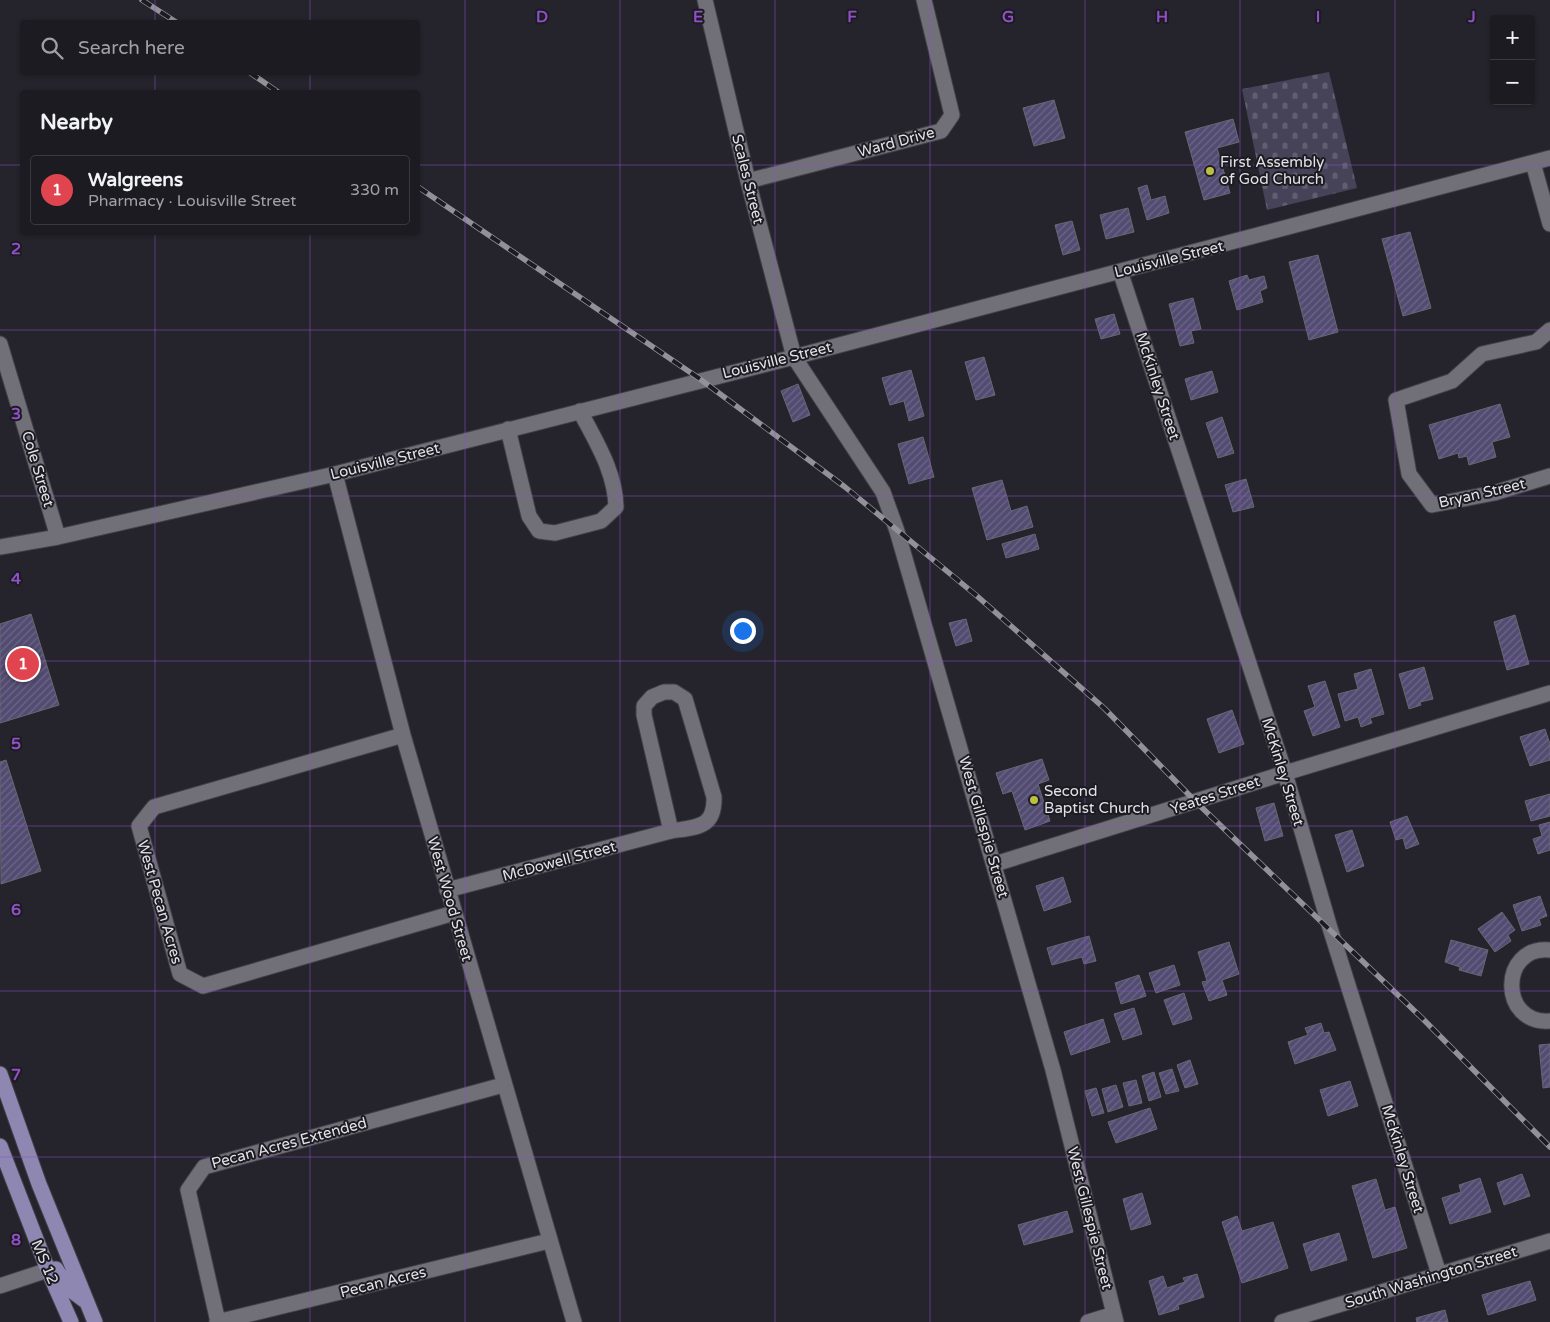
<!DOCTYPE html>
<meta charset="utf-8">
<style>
body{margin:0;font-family:"Varela Round",sans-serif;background:#25242a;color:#f1f3f6}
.controls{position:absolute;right:15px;top:15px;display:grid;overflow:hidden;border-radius:5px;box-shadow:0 1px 4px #0004}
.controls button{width:45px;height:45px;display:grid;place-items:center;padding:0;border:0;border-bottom:1px solid #3a393f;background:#1c1b21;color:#f1f3f6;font:25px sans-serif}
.you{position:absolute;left:742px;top:630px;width:18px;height:18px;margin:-12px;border:4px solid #fff;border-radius:50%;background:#1a73e8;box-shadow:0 0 0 8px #1a73e833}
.badge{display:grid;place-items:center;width:32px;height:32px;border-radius:50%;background:#d93025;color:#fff;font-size:16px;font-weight:700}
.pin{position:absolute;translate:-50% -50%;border:2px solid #fff;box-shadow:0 1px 5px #0006}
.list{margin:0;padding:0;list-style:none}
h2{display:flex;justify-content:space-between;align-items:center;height:65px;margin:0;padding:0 20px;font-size:21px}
h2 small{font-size:16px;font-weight:400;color:#a0a1a5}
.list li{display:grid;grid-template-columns:32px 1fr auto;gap:15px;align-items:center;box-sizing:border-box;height:70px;margin:0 10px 10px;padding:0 10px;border:1px solid #3a393f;border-radius:5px}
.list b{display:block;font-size:19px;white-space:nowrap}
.list p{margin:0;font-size:16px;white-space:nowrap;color:#a0a1a5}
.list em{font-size:16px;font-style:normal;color:#a0a1a5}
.icon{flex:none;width:28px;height:28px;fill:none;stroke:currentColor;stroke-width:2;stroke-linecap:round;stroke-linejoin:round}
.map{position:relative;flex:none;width:1550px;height:1322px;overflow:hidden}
.search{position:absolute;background:#1c1b21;box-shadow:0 1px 4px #0004;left:20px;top:20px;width:400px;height:55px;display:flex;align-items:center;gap:12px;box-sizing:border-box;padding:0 18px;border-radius:5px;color:#a0a1a5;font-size:19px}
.panel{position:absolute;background:#1c1b21;box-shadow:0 1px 4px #0004;left:20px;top:90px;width:400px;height:145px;border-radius:5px}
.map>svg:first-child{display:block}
.cemetery{fill:url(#cemetery-stones)}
.building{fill:url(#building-hatch);stroke:#686770}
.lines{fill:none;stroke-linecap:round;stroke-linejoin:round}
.minor-casing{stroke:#414047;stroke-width:17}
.major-casing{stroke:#414047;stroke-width:17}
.minor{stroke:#717079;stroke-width:15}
.major{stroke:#8d87b1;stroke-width:15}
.rail-casing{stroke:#929198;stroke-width:5.5}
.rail{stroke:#1c1b22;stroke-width:4;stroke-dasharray:11;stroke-linecap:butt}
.grid{fill:none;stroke:#9050c7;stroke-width:1;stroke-opacity:0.55}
.poi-dot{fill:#bbc045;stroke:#1c1b22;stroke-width:2}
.labels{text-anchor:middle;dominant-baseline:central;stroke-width:4;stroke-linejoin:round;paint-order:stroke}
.street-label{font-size:15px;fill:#e3e2e7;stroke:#1c1b22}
.poi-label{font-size:15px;fill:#e3e2e7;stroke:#1c1b22;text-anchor:start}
.grid-label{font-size:16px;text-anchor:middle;font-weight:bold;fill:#9050c7;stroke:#1c1b22;stroke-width:4;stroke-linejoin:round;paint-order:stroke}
</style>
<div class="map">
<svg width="1550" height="1322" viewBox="0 0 1550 1322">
<defs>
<pattern id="cemetery-stones" width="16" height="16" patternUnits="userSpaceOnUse" patternTransform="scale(1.25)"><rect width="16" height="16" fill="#464359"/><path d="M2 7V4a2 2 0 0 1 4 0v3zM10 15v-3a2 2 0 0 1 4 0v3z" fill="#615e71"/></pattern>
<pattern id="building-hatch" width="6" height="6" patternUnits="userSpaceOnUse" patternTransform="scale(1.25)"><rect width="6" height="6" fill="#534c72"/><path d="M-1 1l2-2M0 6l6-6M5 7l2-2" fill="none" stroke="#6c6686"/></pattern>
</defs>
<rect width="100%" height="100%" fill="#25242c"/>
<path class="cemetery" d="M1329,72l28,116 -90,22 -25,-121z"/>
<path class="building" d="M1054,100l11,38 -31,8 -11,-38z
M1233,119l6,23 -22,6 13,45 -26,7 -19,-68z
M1147,185l4,15 14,-4 4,17 -22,7 -9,-32z
M1128,208l6,24 -28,7 -6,-24z
M1072,221l8,29 -17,5 -8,-30z
M1410,232l21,76 -28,8 -21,-77z
M1318,255l20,77 -29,8 -20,-78z
M1247,275l2,5 15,-4 3,12 -7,3 3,11 -26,8 -8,-29z
M1193,298l8,31 -10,2 3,12 -14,3 -11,-42z
M1114,314l6,20 -19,5 -6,-20z
M984,357l11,38 -19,5 -11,-38z
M911,370l13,46 -15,5 -5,-20 -14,4 -8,-27z
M1212,371l6,21 -27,8 -6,-21z
M798,384l12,31 -17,7 -12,-31z
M1500,404l10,33 -18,5 4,15 -27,8 -2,-9 -8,2 -1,-5 -19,6 -10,-34z
M1222,417l12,36 -16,5 -12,-35z
M923,437l11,40 -25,7 -11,-40z
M1246,479l8,28 -21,5 -8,-27z
M1002,480l9,31 16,-5 6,21 -46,13 -15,-52z
M1035,534l4,15 -33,9 -4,-14z
M31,614l28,91 -59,18v-99z
M1515,615l14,49 -22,6 -13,-48z
M966,619l6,22 -16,5 -7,-23z
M1424,667l9,32 -13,3 1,3 -12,4 -10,-35z
M1371,669l13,45 -14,4 2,5 -11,4 -3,-10 -13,4 -7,-27 20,-5 -4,-15z
M1325,681l15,46 -27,9 -9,-25 11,-4 -7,-21z
M1232,710l12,34 -25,9 -12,-34z
M1545,729l5,15v16l-20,6 -10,-29z
M1042,759l7,21 -11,4 12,37 -25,9 -13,-39 -9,3 -7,-21z
M6,760l35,111 -40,13 -1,-122z
M1550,794v22l-19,5 -6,-20z
M1274,803l9,33 -18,5 -9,-33z
M1407,816l12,28 -13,5 -3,-11 -7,2 -6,-18z
M1550,822v28l-12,4 -5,-15 9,-3 -3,-11z
M1352,830l12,36 -17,6 -12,-37z
M1063,877l8,25 -27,9 -8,-25z
M1540,896l7,20 -8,3 2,6 -19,6 -9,-26z
M1502,912l13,18 -7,5 3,6 -16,11 -17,-23z
M1089,936l7,25 -12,3 -2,-7 -30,8 -5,-17z
M1451,940l37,10 -7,26 -22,-6 1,-3 -15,-5z
M1229,942l10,32 -17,6 5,15 -18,6 -7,-19 5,-1 -9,-29z
M1174,965l6,20 -24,8 -7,-20z
M1139,975l7,21 -25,8 -6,-21z
M1184,993l8,26 -19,6 -9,-25z
M1134,1008l8,26 -19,6 -9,-26z
M1103,1019l7,23 -39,13 -7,-23z
M1321,1023l3,10 5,-1 7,18 -41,14 -7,-22 20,-7 -3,-7z
M1550,1044v43l-7,1 -4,-43z
M1190,1060l8,24 -13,4 -8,-23z
M1172,1069l7,22 -13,3 -7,-21z
M1154,1072l7,25 -12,4 -7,-25z
M1136,1080l6,23 -13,3 -6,-23z
M1350,1081l8,25 -30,10 -8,-26z
M1116,1085l7,22 -15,5 -6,-23z
M1096,1088l8,25 -12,3 -7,-25z
M1150,1108l7,21 -41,14 -8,-21z
M1522,1174l8,22 -26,9 -7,-22z
M1480,1178l11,34 -41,12 -8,-26 19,-6 -2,-7z
M1376,1179l9,31 10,-3 12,41 -34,10 -21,-72z
M1142,1193l9,31 -20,6 -8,-31z
M1067,1211l6,21 -49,13 -6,-20z
M1237,1216l5,15 31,-9 15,46 -46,15 -20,-61z
M1339,1233l8,27 -36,11 -8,-27z
M1197,1274l7,23 -26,8 1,4 -20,6 -10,-34 14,-5 4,12 18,-6 -2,-4z
M1530,1281l6,19 -48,15 -6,-20z
M1445,1310l3,12h-31l-1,-4z"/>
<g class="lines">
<g class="minor-casing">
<path id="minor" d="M705,0l43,181 46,176 89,135 14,39 156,539 63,252
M1533,163l17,61
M748,181l193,-50 11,-16 -28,-115
M1120,271l165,502 45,155 109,346
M1550,330l-14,12 -54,12 -30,27 -56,19 13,74 23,31 62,-12 56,-17
M0,344l58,193
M508,429l21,87 10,15 16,2 46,-12 15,-14c-1,-36 -20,-65 -36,-96
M335,474l68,261 171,587
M0,547l58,-10 277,-63 459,-117 756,-199
M664,692h10l11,7 29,98c1,31 -17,30 -43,34l-27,-116v-9l8,-9z
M403,735l-249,72 -15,19 41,148 23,12 251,-73
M995,864l290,-91 265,-80
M447,890l224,-59
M1550,950c-51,-5 -51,75 0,71
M0,1286l48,-16
M217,1322l332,-81
M218,1322l-30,-132 16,-23 299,-82
M1088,1322l26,-8
M1282,1322l268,-81"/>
</g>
<g class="major-casing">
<path id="major" d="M0,1074l39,110 56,138
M0,1146l48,124 23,52
M48,1270l8,-1 12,19 16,12"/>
</g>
<use href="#minor" class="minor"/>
<use href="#major" class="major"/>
<g class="rail-casing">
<path id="rail" d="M142,0l34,22
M249,72l29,20
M418,187l282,192 145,108 132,109 127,112 92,94 226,216 128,129"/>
</g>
<use href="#rail" class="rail"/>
</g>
<path class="grid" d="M155,0v22M310,0v22M465,0v1322M620,0v1322M775,0v1322M930,0v1322M1085,0v1322M1240,0v1322M1395,0v1322M155,72v20M310,72v20M0,165h22M418,165h1132M155,232v1090M310,232v1090M0,330h1550M0,496h1550M0,661h1550M0,826h1550M0,991h1550M0,1157h1550"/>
<g class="poi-dot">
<circle cx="1210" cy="171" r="5"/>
<circle cx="1034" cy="800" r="5"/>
</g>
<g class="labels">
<g class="street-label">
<text transform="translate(896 142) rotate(-15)">Ward Drive</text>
<text transform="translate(748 179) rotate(76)">Scales Street</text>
<text transform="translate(1169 259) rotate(-14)">Louisville Street</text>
<text transform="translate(777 360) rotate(-14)">Louisville Street</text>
<text transform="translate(1158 386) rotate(72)">McKinley Street</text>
<text transform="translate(385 461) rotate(-14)">Louisville Street</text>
<text transform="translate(38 469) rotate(73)">Cole Street</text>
<text transform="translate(1482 493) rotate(-13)">Bryan Street</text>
<text transform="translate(1283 772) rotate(73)">McKinley Street</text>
<text transform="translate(1215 795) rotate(-18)">Yeates Street</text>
<text transform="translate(984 827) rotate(74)">West Gillespie Street</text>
<text transform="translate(559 861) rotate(-15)">McDowell Street</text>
<text transform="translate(450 899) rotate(74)">West Wood Street</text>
<text transform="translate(160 902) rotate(74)">West Pecan Acres</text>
<text transform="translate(289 1143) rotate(-15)">Pecan Acres Extended</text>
<text transform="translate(1403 1159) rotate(73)">McKinley Street</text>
<text transform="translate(1090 1218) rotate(76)">West Gillespie Street</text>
<text transform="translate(45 1262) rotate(67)">MS 12</text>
<text transform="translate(1431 1277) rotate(-17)">South Washington Street</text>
<text transform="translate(383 1282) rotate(-14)">Pecan Acres</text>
</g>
<g class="poi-label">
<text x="1220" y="162">First Assembly<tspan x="1220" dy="17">of God Church</tspan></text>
<text x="1044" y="791">Second<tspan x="1044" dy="17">Baptist Church</tspan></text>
</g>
</g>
<g class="grid-label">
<text x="542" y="22">D</text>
<text x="698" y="22">E</text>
<text x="852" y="22">F</text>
<text x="1008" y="22">G</text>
<text x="1162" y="22">H</text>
<text x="1318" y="22">I</text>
<text x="1472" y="22">J</text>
<text x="16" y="254">2</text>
<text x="16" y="419">3</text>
<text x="16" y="584">4</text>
<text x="16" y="749">5</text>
<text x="16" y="915">6</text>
<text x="16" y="1080">7</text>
<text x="16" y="1245">8</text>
</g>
</svg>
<div class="controls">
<button>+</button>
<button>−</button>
</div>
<div class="you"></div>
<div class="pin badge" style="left:23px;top:664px;background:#e0444e">1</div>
<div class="search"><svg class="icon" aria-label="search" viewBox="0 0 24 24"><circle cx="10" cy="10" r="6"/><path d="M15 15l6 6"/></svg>Search here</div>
<section class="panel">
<h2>Nearby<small></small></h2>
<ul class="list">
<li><span class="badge" style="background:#e0444e">1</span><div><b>Walgreens</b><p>Pharmacy · Louisville Street</p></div><em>330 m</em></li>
</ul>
</section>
</div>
